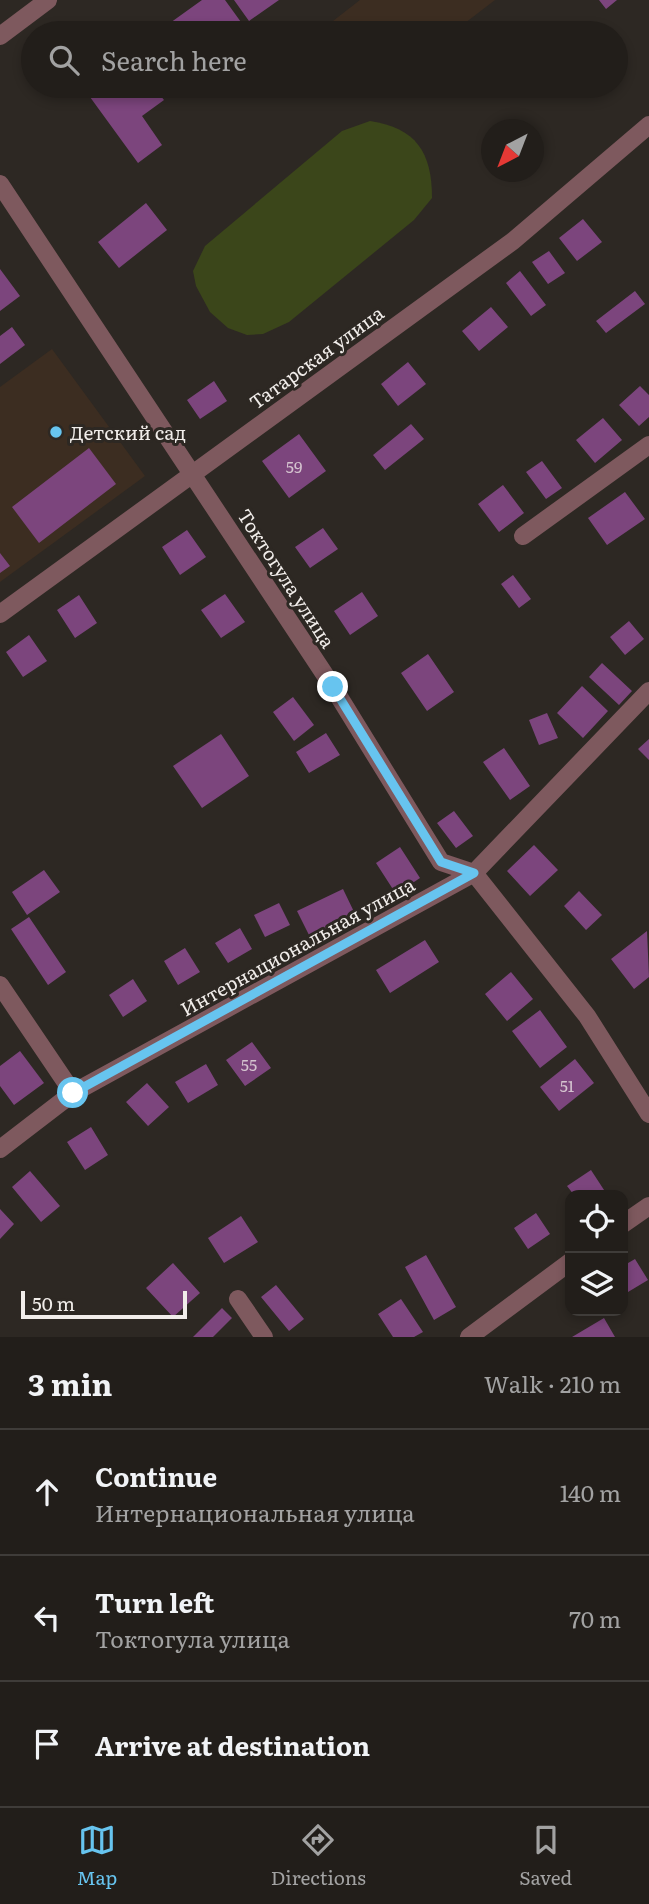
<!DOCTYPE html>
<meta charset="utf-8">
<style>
body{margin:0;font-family:Literata,serif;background:#2a2723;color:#f1f3f6}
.controls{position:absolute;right:21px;bottom:21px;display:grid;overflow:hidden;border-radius:14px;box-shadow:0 4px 10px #0003}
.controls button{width:63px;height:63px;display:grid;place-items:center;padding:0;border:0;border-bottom:2px solid #3f3c39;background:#221e1a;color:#f1f3f6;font:35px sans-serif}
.compass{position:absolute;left:481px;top:119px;width:63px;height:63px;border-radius:50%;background:#221e1a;box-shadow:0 4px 10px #0003;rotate:222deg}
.scale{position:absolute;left:21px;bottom:18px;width:166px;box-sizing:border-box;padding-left:7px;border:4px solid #f1edea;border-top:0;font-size:19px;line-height:24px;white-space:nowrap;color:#f1edea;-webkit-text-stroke:5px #2d2823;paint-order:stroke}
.stop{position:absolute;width:21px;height:21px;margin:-16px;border:5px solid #67c4ef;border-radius:50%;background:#fff}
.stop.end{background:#67c4ef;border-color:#fff;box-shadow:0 2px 7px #0008}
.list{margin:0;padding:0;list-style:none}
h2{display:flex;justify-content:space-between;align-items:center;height:91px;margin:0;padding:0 28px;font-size:30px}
h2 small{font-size:23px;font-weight:400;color:#a2a2a2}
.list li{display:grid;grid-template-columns:46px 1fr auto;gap:21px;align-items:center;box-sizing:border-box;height:126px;padding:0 28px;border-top:2px solid #3f3c39}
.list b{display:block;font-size:26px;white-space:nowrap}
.list p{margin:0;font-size:23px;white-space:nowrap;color:#a2a2a2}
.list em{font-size:23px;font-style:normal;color:#a2a2a2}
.icon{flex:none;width:38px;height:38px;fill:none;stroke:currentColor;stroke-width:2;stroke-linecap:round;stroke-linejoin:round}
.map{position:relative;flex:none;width:649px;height:1337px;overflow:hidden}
.search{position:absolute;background:#221e1a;box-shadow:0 4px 10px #0003;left:21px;right:21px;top:21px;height:77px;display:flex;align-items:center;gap:18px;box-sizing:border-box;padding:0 24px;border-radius:38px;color:#a2a2a2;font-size:26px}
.sheet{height:469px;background:#221e1a}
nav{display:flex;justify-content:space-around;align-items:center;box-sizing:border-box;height:98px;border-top:2px solid #3f3c39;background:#221e1a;font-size:19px;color:#a2a2a2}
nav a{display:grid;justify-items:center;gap:4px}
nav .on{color:#67c4ef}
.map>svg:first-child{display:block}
.education{fill:#3c2d21}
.grass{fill:#3b461a}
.building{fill:#7c457d}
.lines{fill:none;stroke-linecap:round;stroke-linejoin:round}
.minor{stroke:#7e595e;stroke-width:18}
.route{stroke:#67c4ef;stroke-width:9}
.poi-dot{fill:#67c4ef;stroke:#2d2823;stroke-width:2.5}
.labels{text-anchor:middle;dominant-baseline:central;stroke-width:6;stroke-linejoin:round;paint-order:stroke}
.number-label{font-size:16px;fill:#d4c3cf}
.street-label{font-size:19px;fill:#f1edea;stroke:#2d2823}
.poi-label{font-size:19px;fill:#f1edea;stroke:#2d2823;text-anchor:start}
</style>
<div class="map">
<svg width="649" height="1337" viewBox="0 0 649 1337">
<rect width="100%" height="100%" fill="#2d2823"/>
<path class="education" d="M360,0h135l-43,33h-36l-7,-8 -10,8h-71l-4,-5z
M52,349l93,127 -145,106v-195z"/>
<path class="grass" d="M370,121c46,7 62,31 62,77l-18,22 -125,102 -26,12 -16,1 -19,-7 -18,-16 -14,-26 -3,-15 12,-25 137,-115z"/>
<path class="building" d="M202,0h23l21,29 -6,4h-84z
M234,0h45l-30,21z
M599,0h18l-11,9z
M82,86h71l11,14 -22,16 20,29 -24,18z
M146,203l21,27 -48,38 -21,-26z
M583,219l19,23 -25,19 -18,-23z
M549,251l16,22 -17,11 -16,-22z
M0,269l20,27 -20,15z
M520,271l26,34 -15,11 -25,-33z
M635,291l10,13 -39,29 -10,-12z
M491,307l17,20 -29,24 -17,-20z
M12,327l13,18 -25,19v-28z
M408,362l18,22 -28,22 -17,-22z
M214,381l13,20 -27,18 -13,-19z
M640,386l9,9v22l-10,9 -20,-21z
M603,418l19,22 -27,23 -19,-23z
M411,424l13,15 -39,31 -12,-15z
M299,434l27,37 -37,27 -27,-37z
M89,448l27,36 -77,59 -27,-36z
M542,461l20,27 -16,11 -20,-27z
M503,485l21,28 -25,19 -21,-28z
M625,492l20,27 -38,26 -19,-27z
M323,528l15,21 -28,19 -15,-21z
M187,530l19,27 -26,18 -18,-28z
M0,553l10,13 -10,7z
M513,575l18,24 -12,9 -18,-24z
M362,592l16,24 -28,19 -16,-24z
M225,594l20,28 -24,16 -20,-28z
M79,595l18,28 -22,15 -18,-28z
M629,621l15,18 -19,16 -15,-18z
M29,635l18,26 -24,16 -17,-25z
M428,654l26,38 -27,19 -26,-38z
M602,663l30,28 -13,14 -30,-28z
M582,686l26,25 -25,27 -26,-25z
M293,697l21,28 -20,16 -21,-29z
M547,713l11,25 -19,7 -10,-25z
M326,733l14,22 -31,18 -13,-21z
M221,734l28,42 -47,32 -29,-42z
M649,739v21l-11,-11z
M504,748l26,38 -20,14 -27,-38z
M454,811l19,25 -17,12 -19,-25z
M534,845l24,25 -28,26 -23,-25z
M400,847l20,31 -24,16 -20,-31z
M44,870l16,22 -33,23 -15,-23z
M343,889l14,29 -46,21 -14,-28z
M579,891l23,24 -16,15 -22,-24z
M279,903l11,22 -25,12 -11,-22z
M29,917l37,55 -18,13 -37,-56z
M240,928l12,21 -24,14 -13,-20z
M647,931l2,46 -15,12 -23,-30z
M425,940l14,22 -49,31 -14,-23z
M185,948l15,24 -22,13 -14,-24z
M511,972l22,27 -26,22 -22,-27z
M133,979l14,22 -24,16 -14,-22z
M540,1010l27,37 -27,21 -28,-37z
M252,1042l19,26 -26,18 -19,-26z
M20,1051l24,32 -30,22 -14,-19v-20z
M575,1059l19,24 -35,28 -19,-24z
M206,1064l12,21 -30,18 -13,-21z
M147,1083l22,24 -21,19 -22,-24z
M91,1127l17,28 -23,15 -18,-28z
M591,1170l15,23 -32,2 -7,-9z
M30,1171l30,35 -19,16 -29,-35z
M0,1209l14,15 -14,15z
M536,1213l14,21 -22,15 -14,-21z
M241,1216l17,26 -34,21 -16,-25z
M426,1255l30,52 -22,13 -29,-53z
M635,1259l13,21 -25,15v-29z
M173,1263l27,30 -27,24 -27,-29z
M276,1285l28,34 -15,12 -28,-34z
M401,1299l22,33 -9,5h-21l-15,-23z
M222,1308l10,10 -19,19h-20z
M604,1318l11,19h-43z"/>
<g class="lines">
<path class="minor" d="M0,36l48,-36
M0,184l333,503 108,175 33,11 113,143 62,98
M523,536l126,-91
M0,614l513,-373 136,-116
M0,985l73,108
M0,1149l73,-56 401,-220 175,-182
M623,1224l26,-18
M238,1299l26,38
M469,1337l101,-75"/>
</g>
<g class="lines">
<path class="route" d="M73,1093l401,-220 -33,-11 -108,-175"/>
</g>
<circle class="poi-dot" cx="56" cy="432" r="7"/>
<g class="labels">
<g class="number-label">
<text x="294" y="466">59</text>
<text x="249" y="1064">55</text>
<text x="567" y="1085">51</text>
</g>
<g class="street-label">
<text transform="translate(316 357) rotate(-36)">Татарская улица</text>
<text transform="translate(287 578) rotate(57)">Токтогула улица</text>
<text transform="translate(297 946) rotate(-29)">Интернациональная улица</text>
</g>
<g class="poi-label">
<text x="70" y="432">Детский сад</text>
</g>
</g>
</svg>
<div class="controls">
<button><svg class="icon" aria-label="locate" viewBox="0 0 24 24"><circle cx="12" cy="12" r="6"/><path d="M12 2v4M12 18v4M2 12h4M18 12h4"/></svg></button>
<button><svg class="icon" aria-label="layers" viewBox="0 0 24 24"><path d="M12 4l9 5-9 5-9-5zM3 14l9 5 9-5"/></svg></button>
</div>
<svg class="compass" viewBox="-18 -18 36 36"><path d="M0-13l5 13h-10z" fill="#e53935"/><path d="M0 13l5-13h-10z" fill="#a2a2a2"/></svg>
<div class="scale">50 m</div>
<div class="stop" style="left:73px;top:1093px"></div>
<div class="stop end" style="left:333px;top:687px"></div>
<div class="search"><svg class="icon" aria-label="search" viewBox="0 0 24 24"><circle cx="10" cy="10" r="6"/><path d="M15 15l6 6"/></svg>Search here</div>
</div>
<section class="sheet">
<h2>3 min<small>Walk · 210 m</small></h2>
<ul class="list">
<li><svg class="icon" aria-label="ahead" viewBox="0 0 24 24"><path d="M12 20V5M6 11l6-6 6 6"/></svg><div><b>Continue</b><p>Интернациональная улица</p></div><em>140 m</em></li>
<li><svg class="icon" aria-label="left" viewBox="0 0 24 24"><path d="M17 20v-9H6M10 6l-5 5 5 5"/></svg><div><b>Turn left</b><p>Токтогула улица</p></div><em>70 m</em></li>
<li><svg class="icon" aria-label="arrive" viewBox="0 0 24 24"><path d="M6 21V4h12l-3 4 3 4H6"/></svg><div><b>Arrive at destination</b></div></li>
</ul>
</section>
<nav>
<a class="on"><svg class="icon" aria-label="map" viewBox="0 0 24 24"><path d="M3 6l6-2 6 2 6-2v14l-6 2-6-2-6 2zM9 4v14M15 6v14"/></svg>Map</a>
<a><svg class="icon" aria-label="directions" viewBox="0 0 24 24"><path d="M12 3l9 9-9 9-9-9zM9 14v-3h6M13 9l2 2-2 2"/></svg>Directions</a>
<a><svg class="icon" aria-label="saved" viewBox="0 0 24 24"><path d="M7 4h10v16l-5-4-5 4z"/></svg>Saved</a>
</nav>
